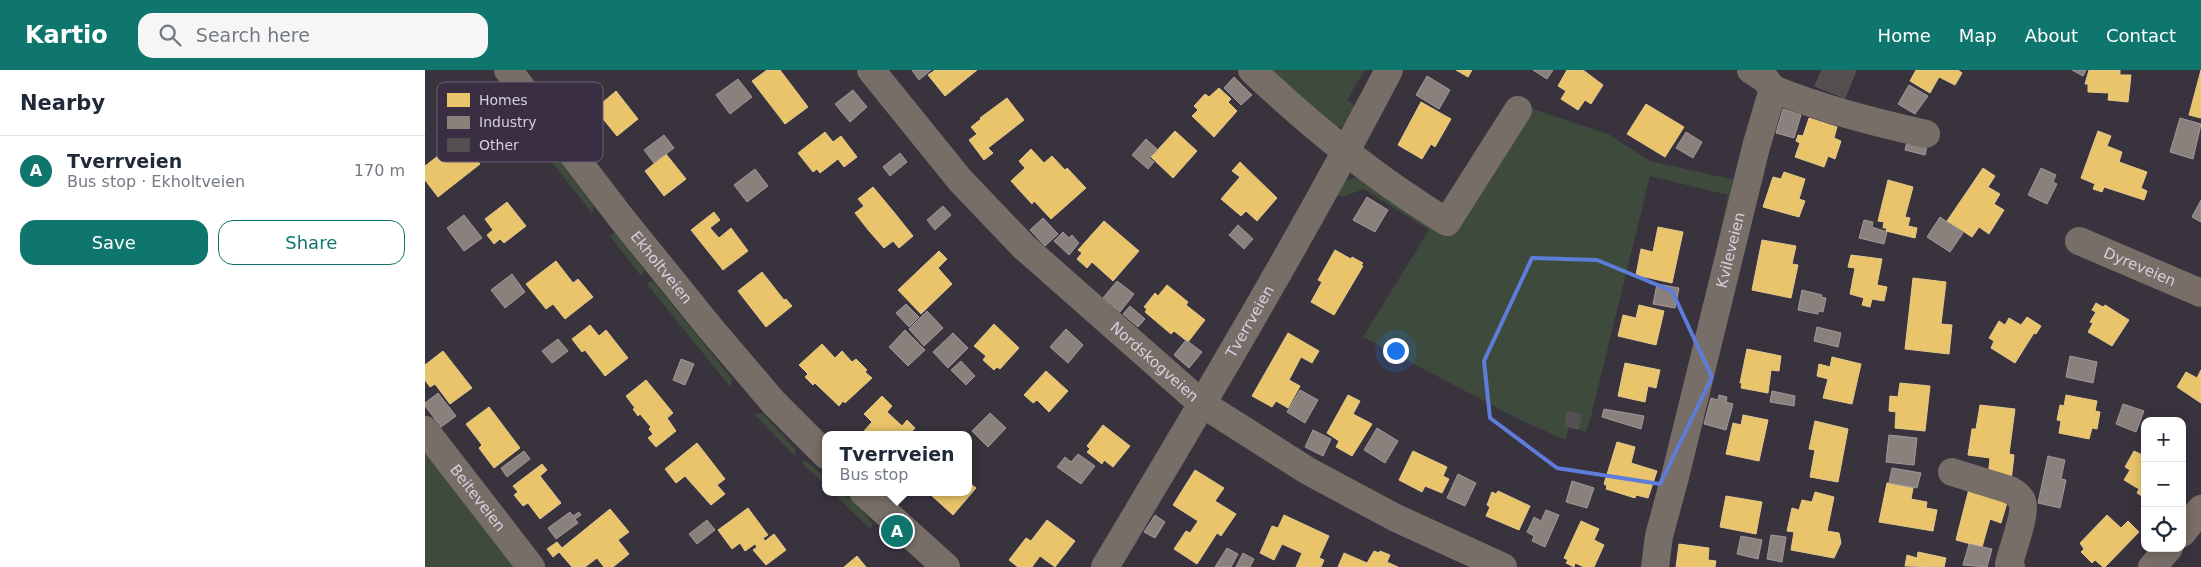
<!DOCTYPE html>
<meta charset="utf-8">
<style>
body{margin:0;font-family:"DejaVu Sans",sans-serif;background:#f6f6f7;color:#1f2937}
.controls{position:absolute;right:15px;bottom:15px;display:grid;overflow:hidden;border-radius:10px;box-shadow:0 2px 12px #0003}
.controls button{width:45px;height:45px;display:grid;place-items:center;padding:0;border:0;border-bottom:1px solid #e0e1e3;background:#fff;color:#1f2937;font:25px sans-serif}
.you{position:absolute;left:970px;top:280px;width:18px;height:18px;margin:-12px;border:4px solid #fff;border-radius:50%;background:#1a73e8;box-shadow:0 0 0 8px #1a73e833}
.badge{display:grid;place-items:center;width:32px;height:32px;border-radius:50%;background:#0f766e;color:#fff;font-size:16px;font-weight:700}
.pin{position:absolute;translate:-50% -50%;border:2px solid #fff;box-shadow:0 1px 5px #0006}
.popup{position:absolute;left:397px;top:361px;width:150px;height:65px;box-sizing:border-box;display:grid;place-content:center;border-radius:10px;background:#fff;filter:drop-shadow(0 1px 4px #0005);font-size:16px;white-space:nowrap;color:#747a83}
.popup b{font-size:19px;color:#1f2937}
.popup::after{content:'';position:absolute;left:50%;top:100%;margin-left:-10px;border:10px solid transparent;border-top-color:#fff}
.list{margin:0;padding:0;list-style:none}
h2{display:flex;justify-content:space-between;align-items:center;height:65px;margin:0;padding:0 20px;font-size:21px}
h2 small{font-size:16px;font-weight:400;color:#747a83}
.list li{display:grid;grid-template-columns:32px 1fr auto;gap:15px;align-items:center;box-sizing:border-box;height:70px;padding:0 20px;border-top:1px solid #e0e1e3}
.list b{display:block;font-size:19px;white-space:nowrap}
.list p{margin:0;font-size:16px;white-space:nowrap;color:#747a83}
.list em{font-size:16px;font-style:normal;color:#747a83}
.actions{display:flex;gap:10px;padding:15px 20px}
.actions a{flex:1;padding:11px 0;border:1px solid #0f766e;border-radius:15px;text-align:center;font-size:18px;color:#0f766e}
.actions .main{background:#0f766e;color:#fff}
.icon{flex:none;width:28px;height:28px;fill:none;stroke:currentColor;stroke-width:2;stroke-linecap:round;stroke-linejoin:round}
.map{position:relative;flex:none;width:1776px;height:497px;overflow:hidden}
header{display:flex;align-items:center;gap:30px;box-sizing:border-box;height:70px;padding:0 25px;background:#0f766e;color:#fff}
header strong{font-size:24px}
nav{display:flex;gap:28px;margin-inline-start:auto;font-size:18px}
.search{width:350px;height:45px;background:#f6f6f7;display:flex;align-items:center;gap:12px;box-sizing:border-box;padding:0 18px;border-radius:15px;color:#747a83;font-size:19px}
main{display:flex}
aside{flex:1;background:#fff}
.map>svg:first-child{display:block}
.green{fill:#3e4b3c}
.homes{fill:#e9c46a;stroke:#e4c88c}
.industry{fill:#8a817c;stroke:#a19999}
.building{fill:#554e51;stroke:#5d5758}
.lines{fill:none;stroke-linecap:round;stroke-linejoin:round}
.minor{stroke:#776e68;stroke-width:28}
.major{stroke:#796e69;stroke-width:28}
.marked{fill:none;stroke:#5e7cda;stroke-width:4;stroke-linejoin:round}
.labels{text-anchor:middle;dominant-baseline:central;stroke-width:5;stroke-linejoin:round;paint-order:stroke}
.street-label{font-size:15px;fill:#d8d0dd;stroke:#3a2e43}
.key{fill:#3a2e43;stroke:#695f71;stroke-width:1}
.key-label{font-size:14px;fill:#d8d0dd}
</style>
<header>
<strong>Kartio</strong>
<div class="search"><svg class="icon" aria-label="search" viewBox="0 0 24 24"><circle cx="10" cy="10" r="6"/><path d="M15 15l6 6"/></svg>Search here</div>
<nav><a>Home</a><a>Map</a><a>About</a><a>Contact</a></nav>
</header>
<main>
<aside>
<h2>Nearby<small></small></h2>
<ul class="list">
<li><span class="badge">A</span><div><b>Tverrveien</b><p>Bus stop · Ekholtveien</p></div><em>170 m</em></li>
</ul>
<div class="actions"><a class="main">Save</a><a>Share</a></div>
</aside>
<div class="map">
<svg width="1776" height="497" viewBox="0 0 1776 497">
<rect width="100%" height="100%" fill="#39333e"/>
<path class="green" d="M842,0h98l-18,30 13,10 -13,16 -14,2z
M87,30l36,46 -4,5 -39,-50z
M1099,36l84,28 42,27 89,20 -32,113 21,-99 -78,-19 -59,240 -5,16 -8,-3 3,-14 -13,-3 -3,14 4,1 -3,13 -46,-20 -157,-83 66,-107 -65,-41 -22,8 -5,-3 8,-14 17,-4 73,43z
M133,89l36,47 -2,7 -42,-53z
M190,162l29,38 -3,6 -31,-40z
M224,212h5l78,97 -1,9 -84,-104z
M332,343l6,1 33,36 -2,5 -39,-40z
M0,374l95,123h-95z
M380,390l21,18v8l-24,-23z
M407,422h10l19,17 12,15 -3,5z"/>
<path class="homes" d="M342,0h13l28,37 -23,17 -33,-43z
M510,0h42l-32,26 -17,-21z
M1031,0h16l-4,7z
M1142,0h16l20,15 -12,19 -6,-4 -7,10 -17,-11 5,-8 -8,-5z
M1491,0h42l4,3 -7,12 -16,-8 -9,16 -20,-12z
M1664,0h31v5h11l-3,27 -20,-2 1,-7 -21,-1v-8h-3z
M1776,0v48l-12,-3z
M794,18l12,11 -3,3 9,9 -23,26 -22,-21 6,-6 -4,-4 11,-12 4,3z
M191,21l22,28 -21,17 -22,-27z
M582,28l17,22 -36,28 5,5 -9,7 -15,-20 8,-6 -6,-7 10,-8 -1,-1z
M996,32l30,17 -16,28 -4,-3 -9,15 -24,-14z
M1221,34l38,23 -19,30 -38,-23z
M1384,48l28,9 -3,11 7,3 -6,18 -7,-3 -4,11 -29,-10 5,-14 -4,-2 2,-6 5,1z
M750,61l22,20 -24,27 -22,-21z
M1673,61l13,5 -4,10 15,6 -3,10 28,10 -6,16 6,3 -3,9 -40,-13 -2,5 -9,-3 2,-5 -14,-6z
M400,62l8,10 8,-6 16,21 -13,10 -6,-8 -18,14 -3,-4 -4,3 -15,-19z
M35,69l20,25 -42,33 -13,-17v-14z
M606,79l13,14 8,-7 13,14 2,-2 19,20 -35,31 -17,-18 -2,3 -21,-23 14,-13 -6,-7z
M241,84l20,25 -22,17 -19,-25z
M815,92l37,36 -20,23 -11,-10 -5,5 -20,-17 19,-22 -8,-6z
M1558,98l12,8 -7,11 12,7 -6,10 10,6 -15,24 -10,-7 -7,10 -25,-16z
M1359,102l21,7 -6,20 6,2 -6,16 -36,-10 10,-30 8,2z
M1463,110l25,7 -8,30 5,1 -2,8 9,2 -2,10 -29,-7 1,-3h-4l1,-6 -6,-1z
M448,117l20,24 -24,20 -14,-18 9,-7 -6,-7z
M82,132l19,24 -22,17 -4,-4 -6,5 -7,-9 6,-5 -8,-11z
M468,141l20,25 -14,12 -6,-7 -9,7 -15,-17z
M289,142l6,8 -10,8 9,10 12,-10 17,23 -25,19 -32,-40z
M679,151l35,30 -26,30 -21,-19 -5,6 -10,-9 5,-6 -4,-3z
M1233,157l25,5 -11,51 -36,-8 5,-26 12,3z
M1337,170l34,6 -4,18 6,1 -7,33 -39,-8z
M910,180l16,9 1,-2 11,6 -2,2 2,1 -29,49 -23,-13 11,-20 -4,-2z
M514,181l8,8 -9,9 14,16 -31,30 -23,-24z
M1426,185l31,4 -5,26 10,2 -3,14 -12,-2 -2,8 -8,-2 2,-7 -14,-4 5,-26 -7,-1z
M131,191l17,22 5,-4 15,18 -28,22 -12,-15 -7,5 -20,-25z
M337,202l22,28 2,-1 6,7 -26,21 -28,-36z
M1488,208l33,4 -5,42 11,1 -3,29 -44,-5z
M742,215l21,17 -2,3 19,15 -17,22 -14,-11 -3,3 -26,-22 2,-3 -3,-2 11,-14 3,3z
M1671,233l7,4 2,-2 24,15 -17,26 -24,-14 5,-9 -3,-1 6,-10 -4,-2z
M1214,235l25,6 -8,34 -38,-9 5,-21 13,3z
M1602,247l14,9 -5,8 -2,-1 -19,30 -24,-15 3,-7 -5,-3 10,-17 6,4 4,-7 12,7z
M569,254l25,24 -19,21 -3,-2 -3,3 -11,-10 3,-4 -12,-10z
M165,255l9,11 7,-6 22,28 -23,18 -20,-26 -3,2 -10,-13z
M863,263l31,18 -7,12 -11,-6 -12,23 11,6 -12,22 -12,-7 -4,6 -20,-11z
M397,274l13,14 7,-7 10,11 4,-3 11,11 -2,2 7,6 -27,25 -2,-2 -4,5 -24,-23 -2,2 -8,-8 3,-3 -9,-9z
M1322,279l34,7 -2,15 -8,-1 -3,23 -27,-5 1,-5h-2z
M18,281l29,37 -22,16 -15,-20 -5,3 -5,-7v-15z
M1407,287l29,7 -9,40 -29,-6 5,-19 -11,-3 2,-12 11,3z
M1200,293l35,7 -4,18 -8,-2 -3,16 -27,-6z
M1776,300v33l-24,-16 9,-15 11,6z
M621,301l22,20 -19,21 -12,-12 -4,3 -9,-8z
M221,310l27,33 -6,5 9,13 -20,16 -8,-9 5,-4 -4,-5 2,-2 -11,-13 -2,2 -5,-7 2,-1 -9,-12z
M1475,313l30,3 -5,45 -30,-3 1,-16 -7,-1 1,-15 8,1z
M923,325l12,6 -7,13 19,10 -20,32 -16,-9 3,-6 -12,-8z
M1641,325l31,6 -2,10 5,1 -3,17 -5,-1 -3,11 -30,-6 2,-12 -4,-1 3,-15 4,1z
M457,326l10,10 -5,6 15,14 5,-6 8,8 -6,7h-41l-4,-4 8,-9 -8,-8z
M1555,335l35,4 -6,45 5,1 -3,26 -23,-4 2,-19 -22,-3 4,-26h4z
M64,337l31,41 -26,20 -15,-20 3,-3 -16,-21z
M1318,345l25,5 -9,41 -33,-7 7,-31 8,2z
M1390,351l33,8 -10,53 -28,-5 5,-27 -6,-1z
M678,355l27,21 -17,21 -9,-7 -2,4 -15,-12 3,-3 -3,-3z
M1192,372l18,5 -4,16 26,8 -9,27 -12,-3 -1,3 -29,-9 1,-3 -3,-2z
M272,373l28,36 -8,6 8,9 -14,11 -26,-29 -9,7 -11,-14z
M988,381l34,16 -4,9 6,3 -7,14 -17,-7 -3,6 -23,-12z
M1709,381l11,5v42l-8,-5 2,-4 -15,-9 6,-10 -5,-3z
M117,394l5,6 -7,6 21,27 -21,16 -12,-16 -5,3 -9,-11 4,-3 -5,-6z
M770,400l29,18 -9,13 21,13 -15,22 -4,-3 -20,31 -23,-15 12,-18 4,2 8,-12 -25,-16z
M543,412l8,6 -23,27 -22,-20 3,-3h34z
M1462,413l26,5 -2,11 16,3 -1,6 11,2 -4,21 -54,-9z
M1545,415l39,11 -8,27 -11,-4 -8,28 -26,-7z
M1073,421l32,15 -11,24 -33,-14 4,-9 -3,-2 5,-13 4,2z
M1390,422l19,5 -7,34 12,2 2,10 -7,15 -43,-8 3,-18 -7,-1 5,-23 7,2 3,-10 10,2z
M1301,426l36,6 -6,32 -36,-7z
M323,438l20,27 -5,3 2,3 9,-7 12,16 -20,15 -13,-15 4,-3 -2,-3 -10,7 -5,-8 -8,6 -14,-19z
M185,439l19,23 -11,8 11,14 -16,13h-9l-7,-9 -12,9h-13l-13,-15 -6,5 -6,-8 10,-7 5,6z
M859,445l45,21 -10,22 5,2 -3,7h-25l6,-14 -20,-9 -8,16 -14,-7 12,-27 6,2z
M1682,445l14,13 7,-7 11,11 -34,35h-2l-8,-7 -3,3 -11,-11 3,-3 -4,-6z
M622,450l28,21 -20,26 -15,-11 -8,11h-14l-9,-7 17,-22 5,3z
M1156,451l18,8 -5,11 10,5 -10,22h-10l-9,-4 -1,4 -8,-4 2,-3 -4,-2z
M1254,474l30,4 -1,12 8,1 -1,6h-39z
M949,481l5,2 1,-2 10,4 -3,7 11,5h-60l6,-14 23,10z
M1493,482l28,6 -2,9 -39,-1 2,-11 10,3z
M432,486l9,11h-22z"/>
<path class="industry" d="M487,0h19l-12,10z
M1108,0h20l-6,9z
M1647,0h14l-3,6z
M1002,6l23,14 -11,19 -23,-14z
M809,7l18,18 -11,10 -17,-17z
M313,9l14,18 -22,17 -14,-19z
M1484,15l19,11 -13,18 -17,-10z
M428,20l14,17 -17,15 -15,-18z
M1358,39l18,6 -7,23 -18,-5z
M1755,48l21,6 -8,35 -23,-7z
M1261,62l16,10 -9,16 -17,-10z
M239,65l10,13 -20,15 -10,-13z
M1483,68l20,4 -3,13 -20,-5z
M721,69l11,10 -8,9 5,4 -6,7 -16,-14z
M475,83l7,9 -17,14 -7,-9z
M1616,98l15,7 -3,7 4,2 -10,20 -19,-9z
M330,99l13,17 -21,16 -13,-17z
M942,127l21,13 -13,22 -22,-12z
M1776,130v22l-9,-5z
M518,136l8,9 -16,15 -8,-10z
M39,145l18,23 -18,13 -17,-23z
M1515,147l23,16 -13,19 -23,-15z
M618,148l15,16 -13,12 -15,-16z
M1439,150l9,2 -1,5 15,5 -3,12 -25,-6z
M813,155l15,14 -9,10 -15,-14z
M638,162l6,6 3,-3 7,8 -10,12 -15,-14z
M87,204l13,18 -20,16 -14,-18z
M692,211l17,13 -14,18 -17,-14z
M1232,214l22,4 -4,20 -22,-4z
M1377,220l20,5 -1,2 5,1 -3,14 -5,-1v3l-20,-4z
M481,234l13,13 -10,10 -13,-14z
M705,236l15,13 -7,8 -15,-13z
M502,241l16,17 -19,18 -15,-17z
M1392,257l24,6 -3,14 -24,-6z
M641,259l17,16 -15,18 -18,-16z
M480,260l20,20 -17,16 -19,-19z
M528,263l15,15 -20,20 -15,-16z
M133,269l10,12 -16,12 -10,-12z
M761,270l16,12 -13,16 -15,-13z
M1645,286l27,6 -4,21 -27,-6z
M256,289l13,5 -9,21 -12,-5z
M536,291l14,15 -9,9 -15,-15z
M875,320l18,10 -13,23 -18,-11z
M1347,321l23,5 -1,10 -24,-4z
M13,323l18,23 -15,11 -16,-21v-3z
M1294,325l8,2 -1,5 7,2 -7,26 -22,-6 7,-26 7,2z
M1698,334l21,7 -8,21 -20,-8z
M1179,339l40,7 -3,13 -39,-12z
M565,343l16,15 -18,19 -16,-16z
M952,358l21,13 -13,22 -21,-13z
M888,360l18,9 -8,17 -18,-9z
M1464,365l28,3 -3,27 -28,-3z
M99,381l6,8 -23,18 -6,-9z
M653,384l17,12 -14,18 -24,-17 8,-10 6,5z
M1623,386l17,4 -4,19 5,1 -6,28 -22,-5z
M1467,398l29,5 -4,15 -28,-5z
M1033,404l18,9 -11,23 -18,-8z
M1147,411l22,7 -7,20 -21,-6z
M1121,440l13,5 -14,32 -13,-6 2,-5 -7,-4 7,-15 7,4z
M145,442l3,4 6,-4 2,3 -6,4 3,4 -22,16 -8,-11z
M730,445l10,7 -10,16 -11,-6z
M282,450l8,10 -18,14 -8,-10z
M1346,465l15,2 -4,25 -15,-3z
M1316,466l21,4 -4,19 -21,-5z
M1544,474l23,5 -5,18 -24,-2z
M802,478l11,6 -7,13h-16z
M818,483l11,6 -4,8h-14z"/>
<path class="building" d="M1397,0h34l-11,28 -30,-12z
M1143,342l13,3 -3,14 -13,-3z"/>
<g class="lines">
<g class="minor">
<path id="s1" d="M83,0l114,149 89,110 63,74 52,52"/>
<path id="s2" d="M446,0l89,110 64,67 177,156 107,68 88,47 107,49"/>
<path d="M827,0c60,57 124,109 195,152l71,-112"/>
<path d="M1326,0l14,9 8,10"/>
<path id="s3" d="M1654,171l122,52"/>
<path id="s4" d="M0,360l106,137"/>
<path d="M1527,402l58,18c5,3 9,5 12,11 5,12 -10,49 -13,63l2,3"/>
<path d="M438,422l83,75"/>
<path id="s5" d="M680,497c98,-164 196,-328 284,-497"/>
<path id="s6" d="M1230,497l4,-31 16,-59 81,-330 17,-58c49,20 101,33 153,45"/>
</g>
<path class="major" d="M1757,463l19,-24
M1727,497l17,-19"/>
</g>
<path class="marked" d="M1107,188l65,2 75,31 40,86 -52,107 -103,-16 -67,-50 -6,-57z"/>
<g class="labels">
<g class="street-label">
<text stroke="none"><textPath href="#s6" startOffset="326">Kvileveien</textPath></text>
<text stroke="none"><textPath href="#s1" startOffset="250">Ekholtveien</textPath></text>
<text stroke="none"><textPath href="#s3" startOffset="66">Dyreveien</textPath></text>
<text stroke="none"><textPath href="#s5" startOffset="285">Tverrveien</textPath></text>
<text stroke="none"><textPath href="#s2" startOffset="408">Nordskogveien</textPath></text>
<text stroke="none"><textPath href="#s4" startOffset="86">Beiteveien</textPath></text>
</g>
</g>
<rect x="12" y="12" width="166" height="80" rx="8" class="key"/>
<rect x="22" y="23" width="23" height="14" fill="#e9c46a"/>
<rect x="22" y="46" width="23" height="13" fill="#8a817c"/>
<rect x="22" y="68" width="23" height="14" fill="#554e51"/>
<g class="key-label">
<text x="54" y="35">Homes</text>
<text x="54" y="57">Industry</text>
<text x="54" y="80">Other</text>
</g>
</svg>
<div class="controls">
<button>+</button>
<button>−</button>
<button><svg class="icon" aria-label="locate" viewBox="0 0 24 24"><circle cx="12" cy="12" r="6"/><path d="M12 2v4M12 18v4M2 12h4M18 12h4"/></svg></button>
</div>
<div class="you"></div>
<div class="pin badge" style="left:472px;top:461px">A</div>
<div class="popup"><b>Tverrveien</b>Bus stop</div>
</div>
</main>
